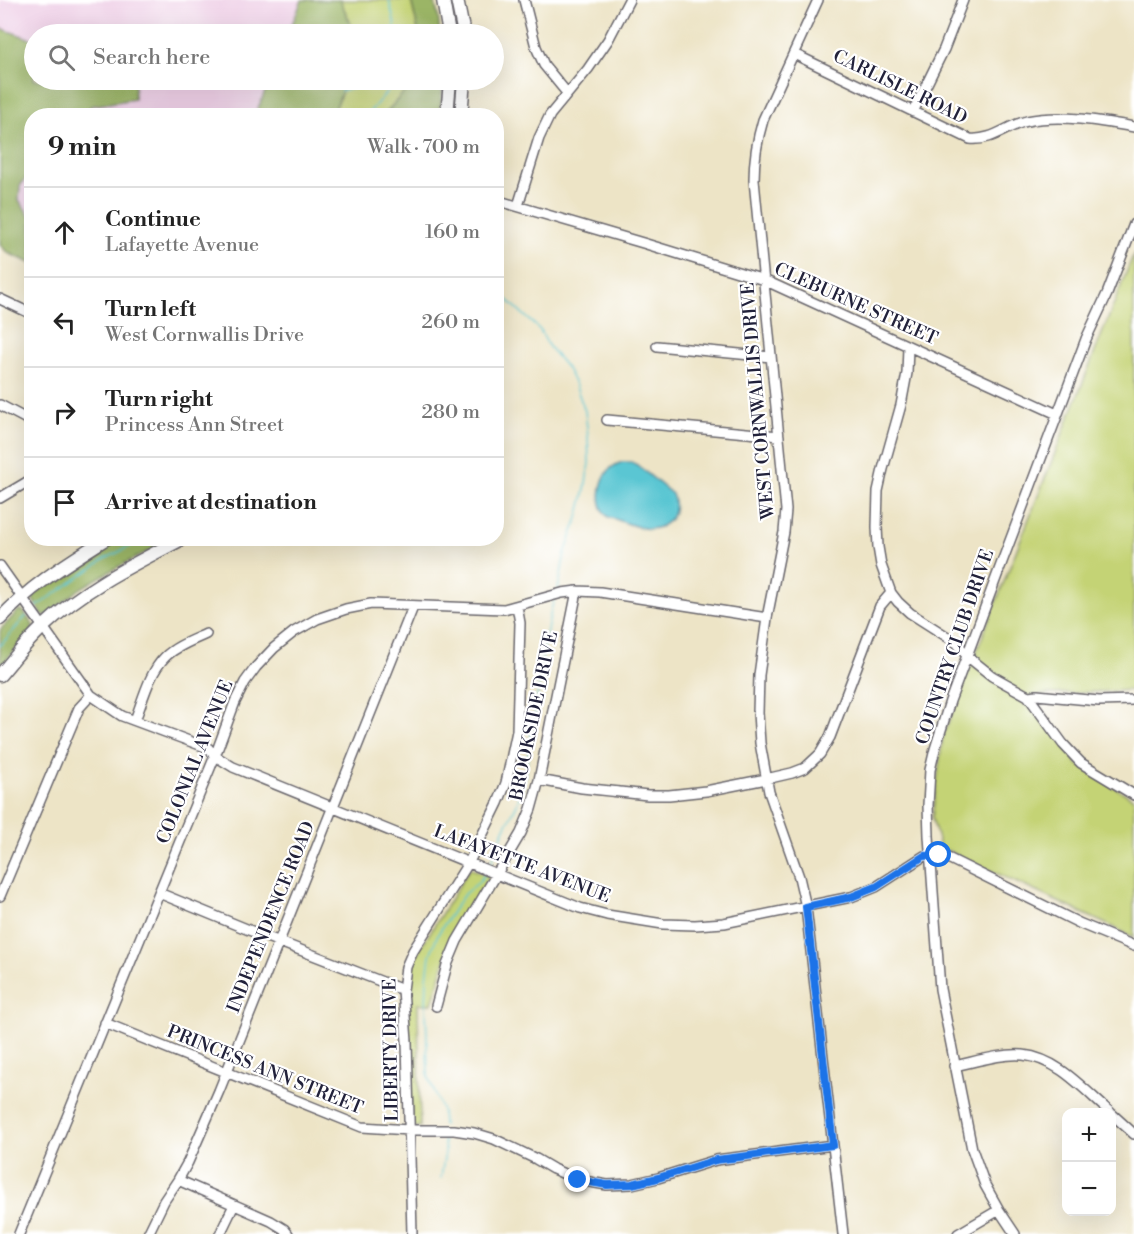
<!DOCTYPE html>
<meta charset="utf-8">
<style>
body{margin:0;font-family:"Libre Bodoni",serif;background:#f2f2f2;color:#222}
.controls{position:absolute;right:18px;bottom:18px;display:grid;overflow:hidden;border-radius:12px;box-shadow:0 6px 24px #0002}
.controls button{width:54px;height:54px;display:grid;place-items:center;padding:0;border:0;border-bottom:2px solid #e0e0e0;background:#fff;color:#222;font:30px sans-serif}
.stop{position:absolute;width:18px;height:18px;margin:-14px;border:4px solid #1a73e8;border-radius:50%;background:#fff}
.stop.end{background:#1a73e8;border-color:#fff;box-shadow:0 2px 6px #0008}
.list{margin:0;padding:0;list-style:none}
h2{display:flex;justify-content:space-between;align-items:center;height:78px;margin:0;padding:0 24px;font-size:26px}
h2 small{font-size:20px;font-weight:400;color:#767676}
.list li{display:grid;grid-template-columns:39px 1fr auto;gap:18px;align-items:center;box-sizing:border-box;height:90px;padding:0 24px;border-top:2px solid #e0e0e0}
.list b{display:block;font-size:22px;white-space:nowrap}
.list p{margin:0;font-size:20px;white-space:nowrap;color:#767676}
.list em{font-size:20px;font-style:normal;color:#767676}
.icon{flex:none;width:33px;height:33px;fill:none;stroke:currentColor;stroke-width:2;stroke-linecap:round;stroke-linejoin:round}
.map{position:relative;flex:none;width:1134px;height:1234px;overflow:hidden}
.search{position:absolute;background:#fff;box-shadow:0 6px 24px #0002;left:24px;top:24px;width:480px;height:66px;display:flex;align-items:center;gap:15px;box-sizing:border-box;padding:0 21px;border-radius:33px;color:#767676;font-size:22px}
.panel{position:absolute;background:#fff;box-shadow:0 6px 24px #0002;left:24px;top:108px;width:480px;height:438px;border-radius:24px}
.map>svg:first-child{display:block}
.built{fill:#efd0e7}
.green{fill:#c4d375;stroke:#737a58;stroke-width:1.5}
.forest{fill:#9bb566;stroke:#5e6c50;stroke-width:1.5}
.water{fill:#5ac6d3;stroke:#3e7487;stroke-width:1.5}
.lines{fill:none;stroke-linecap:round;stroke-linejoin:round}
.stream{stroke:#5ac6d3;stroke-width:1.5}
.minor-casing{stroke:#69666c;stroke-width:12}
.major-casing{stroke:#69666c;stroke-width:15}
.minor{stroke:#fff;stroke-width:9}
.major{stroke:#fff;stroke-width:12}
.route{stroke:#1a73e8;stroke-width:8}
.labels{text-anchor:middle;dominant-baseline:central;stroke-width:4.5;stroke-linejoin:round;paint-order:stroke}
.street-label{font-size:18px;fill:#22223b;stroke:#fff}
</style>
<div class="map">
<svg width="1134" height="1234" viewBox="0 0 1134 1234">
<rect width="100%" height="100%" fill="#fff"/>
<filter id="ink" filterUnits="userSpaceOnUse"><feTurbulence type="fractalNoise" baseFrequency=".0167" numOctaves="2"/><feDisplacementMap in="SourceGraphic" scale="12" xChannelSelector="R" yChannelSelector="G"/><feConvolveMatrix kernelMatrix="1 2 1 2 8 2 1 2 1" color-interpolation-filters="sRGB"/></filter>
<filter id="wash" filterUnits="userSpaceOnUse"><feTurbulence type="fractalNoise" baseFrequency=".008" numOctaves="4" result="noise"/><feDisplacementMap in="SourceGraphic" scale="24" xChannelSelector="R" yChannelSelector="G"/><feGaussianBlur stdDeviation="1.35" result="paint"/><feColorMatrix in="noise" values="0 0 0 0 0 0 0 0 0 0 0 0 0 0 0 0 0 1.4 0 .05"/><feComposite in="paint" operator="in"/></filter>
<g filter="url(#wash)">
<rect width="100%" height="100%" fill="#ede4c6"/>
<path class="built" d="M0,0h302l-14,34h-254v6l-34,-12z
M135,80h135l-15,35 -173,1 9,-10 43,-7z
M31,171v47l-12,-18 1,-14z"/>
<path class="green" d="M340,0h71l8,34h-66l-3,-12z
M346,80h64l-5,11 -21,24 -51,1z
M1134,253v437l-101,5 44,69 57,35v138l-194,-90 -8,-29 11,-82z
M470,868l20,8 -41,72 -17,56h-14l2,123h-8l-7,-141 6,-23z"/>
<path class="forest" d="M302,0h38l10,22 3,12h-65z
M411,0h23l4,15 2,19h-21z
M0,28l34,12v40h101l-1,19 -43,7 -9,9 -50,1 -1,55 -11,15 -1,14 12,18v45l-23,-10 -8,-8z
M270,80h76l-13,35h-78z
M410,80h32v14l-3,21h-55l21,-24z
M118,539h54l-58,30 -33,19 -35,28 -4,-1 -9,-15 1,-5 24,-19z
M19,610l4,1 10,14 -1,6 -32,36v-37z"/>
<path class="water" d="M622,462h9l6,3 35,29c3,7 4,17 -1,24 -16,22 -43,4 -63,-1 -12,-11 -9,-35 1,-47 3,-4 8,-6 13,-8z"/>
<g class="lines">
<path class="stream" d="M389,0l6,25 -2,9
M341,91l13,-3 9,-8
M366,116l26,-30 2,-6
M496,289l44,41 9,17 17,20 9,17 10,27 3,25 1,27 -4,27 -7,28 -13,35 -7,36
M36,607l69,-48 41,-21
M0,646l26,-30
M490,865l15,-37 12,-24 6,-19 13,-78 6,-51 9,-46 3,-10
M443,1125l-1,-14 -14,-35 -2,-70 1,-28 3,-23 8,-21 16,-25 11,-16 13,-10 7,-9
M441,1178l4,-26 -2,-18"/>
</g>
</g>
<g filter="url(#ink)">
<g class="lines">
<g class="minor-casing">
<path id="minor" d="M524,0l12,47 8,18 23,28
M818,0l-55,120c-6,20 -9,39 -9,60l32,330 -2,22 -17,86 -8,57 -1,38 2,30 9,49 30,85 7,30 37,327
M794,54l176,85c23,2 36,-13 57,-18 34,-7 73,0 107,6
M913,112l31,-63 19,-49
M496,200l147,43 121,37 293,134
M518,206l21,-68 11,-23 38,-46 20,-29 21,-40
M0,299l32,15
M657,346l114,11
M908,347l-1,26 -6,32 -18,64 -5,22 -1,36 1,20 3,18 10,28 7,9 12,11 47,30 10,13 25,20 36,20 35,48 18,19 53,32
M0,405l32,17
M607,420l172,16
M0,498l32,-19
M0,566l91,129 31,21 86,32 7,8 18,11 347,141 27,7 56,9 32,1 29,-2 127,-26 25,-10 48,-31 15,-1 11,4 131,65 53,22
M1028,696l9,-1 62,6 35,-1
M135,720c8,-20 14,-47 30,-63 11,-11 28,-17 41,-23
M539,780l43,8 66,7h21l37,-4 60,-12 26,-6 13,-5 15,-14 10,-17 50,-131 11,-13
M159,893l90,37 154,60
M0,896l79,-188 12,-13
M436,1006l11,-41 10,-24 64,-108 10,-24 8,-29 38,-189
M105,1023l257,104 47,3h45l20,3 20,6 42,20 17,10 25,11 29,5 25,-1 26,-6 58,-18 117,-15
M954,1066c20,-4 48,-13 69,-11 36,4 61,35 87,57
M1112,1114l22,20
M178,1180l93,41 13,8 4,5
M19,1234l196,-478 20,-54 10,-20 11,-15 18,-19 20,-16 23,-13 29,-10 25,-5 133,5 58,-16 15,-2 23,1 167,26
M148,1234l16,-33 14,-21 10,-18 31,-71 194,-484
M220,1234l14,-29
M412,1234l-5,-193 -4,-51 3,-23 7,-16 56,-89 29,-59 8,-20 11,-52 3,-108 -3,-17
M958,1234l41,-24
M1015,1234l-16,-24 -14,-25 -13,-36 -32,-160 -11,-153 -1,-31 2,-35 5,-21 15,-48 52,-139 84,-223 21,-45 27,-70"/>
</g>
<g class="major-casing">
<path id="major" d="M443,0l6,34
M457,0l7,34
M447,116l3,-36
M461,116l3,-36
M0,619c31,-34 68,-56 107,-81
M0,675c14,-16 27,-34 43,-48 41,-39 91,-63 141,-89"/>
</g>
<use href="#minor" class="minor"/>
<use href="#major" class="major"/>
</g>
</g>
<g class="lines" filter="url(#ink)">
<path class="route" d="M578,1180l29,5 25,-1 26,-6 58,-18 117,-15 -27,-238 45,-10 25,-10 48,-31 15,-1"/>
</g>
<g class="labels">
<g class="street-label">
<text transform="translate(900 87) rotate(26)">CARLISLE ROAD</text>
<text transform="translate(856 304) rotate(24)">CLEBURNE STREET</text>
<text transform="translate(758 401) rotate(-95)">WEST CORNWALLIS DRIVE</text>
<text transform="translate(955 647) rotate(-71)">COUNTRY CLUB DRIVE</text>
<text transform="translate(534 716) rotate(-78)">BROOKSIDE DRIVE</text>
<text transform="translate(195 762) rotate(-68)">COLONIAL AVENUE</text>
<text transform="translate(522 864) rotate(21)">LAFAYETTE AVENUE</text>
<text transform="translate(271 917) rotate(-68)">INDEPENDENCE ROAD</text>
<text transform="translate(391 1050) rotate(-91)">LIBERTY DRIVE</text>
<text transform="translate(265 1070) rotate(22)">PRINCESS ANN STREET</text>
</g>
</g>
</svg>
<div class="controls">
<button>+</button>
<button>−</button>
</div>
<div class="stop" style="left:939px;top:855px"></div>
<div class="stop end" style="left:578px;top:1180px"></div>
<div class="search"><svg class="icon" aria-label="search" viewBox="0 0 24 24"><circle cx="10" cy="10" r="6"/><path d="M15 15l6 6"/></svg>Search here</div>
<section class="panel">
<h2>9 min<small>Walk · 700 m</small></h2>
<ul class="list">
<li><svg class="icon" aria-label="ahead" viewBox="0 0 24 24"><path d="M12 20V5M6 11l6-6 6 6"/></svg><div><b>Continue</b><p>Lafayette Avenue</p></div><em>160 m</em></li>
<li><svg class="icon" aria-label="left" viewBox="0 0 24 24"><path d="M17 20v-9H6M10 6l-5 5 5 5"/></svg><div><b>Turn left</b><p>West Cornwallis Drive</p></div><em>260 m</em></li>
<li><svg class="icon" aria-label="right" viewBox="0 0 24 24"><path d="M7 20v-9h11M14 6l5 5-5 5"/></svg><div><b>Turn right</b><p>Princess Ann Street</p></div><em>280 m</em></li>
<li><svg class="icon" aria-label="arrive" viewBox="0 0 24 24"><path d="M6 21V4h12l-3 4 3 4H6"/></svg><div><b>Arrive at destination</b></div></li>
</ul>
</section>
</div>
